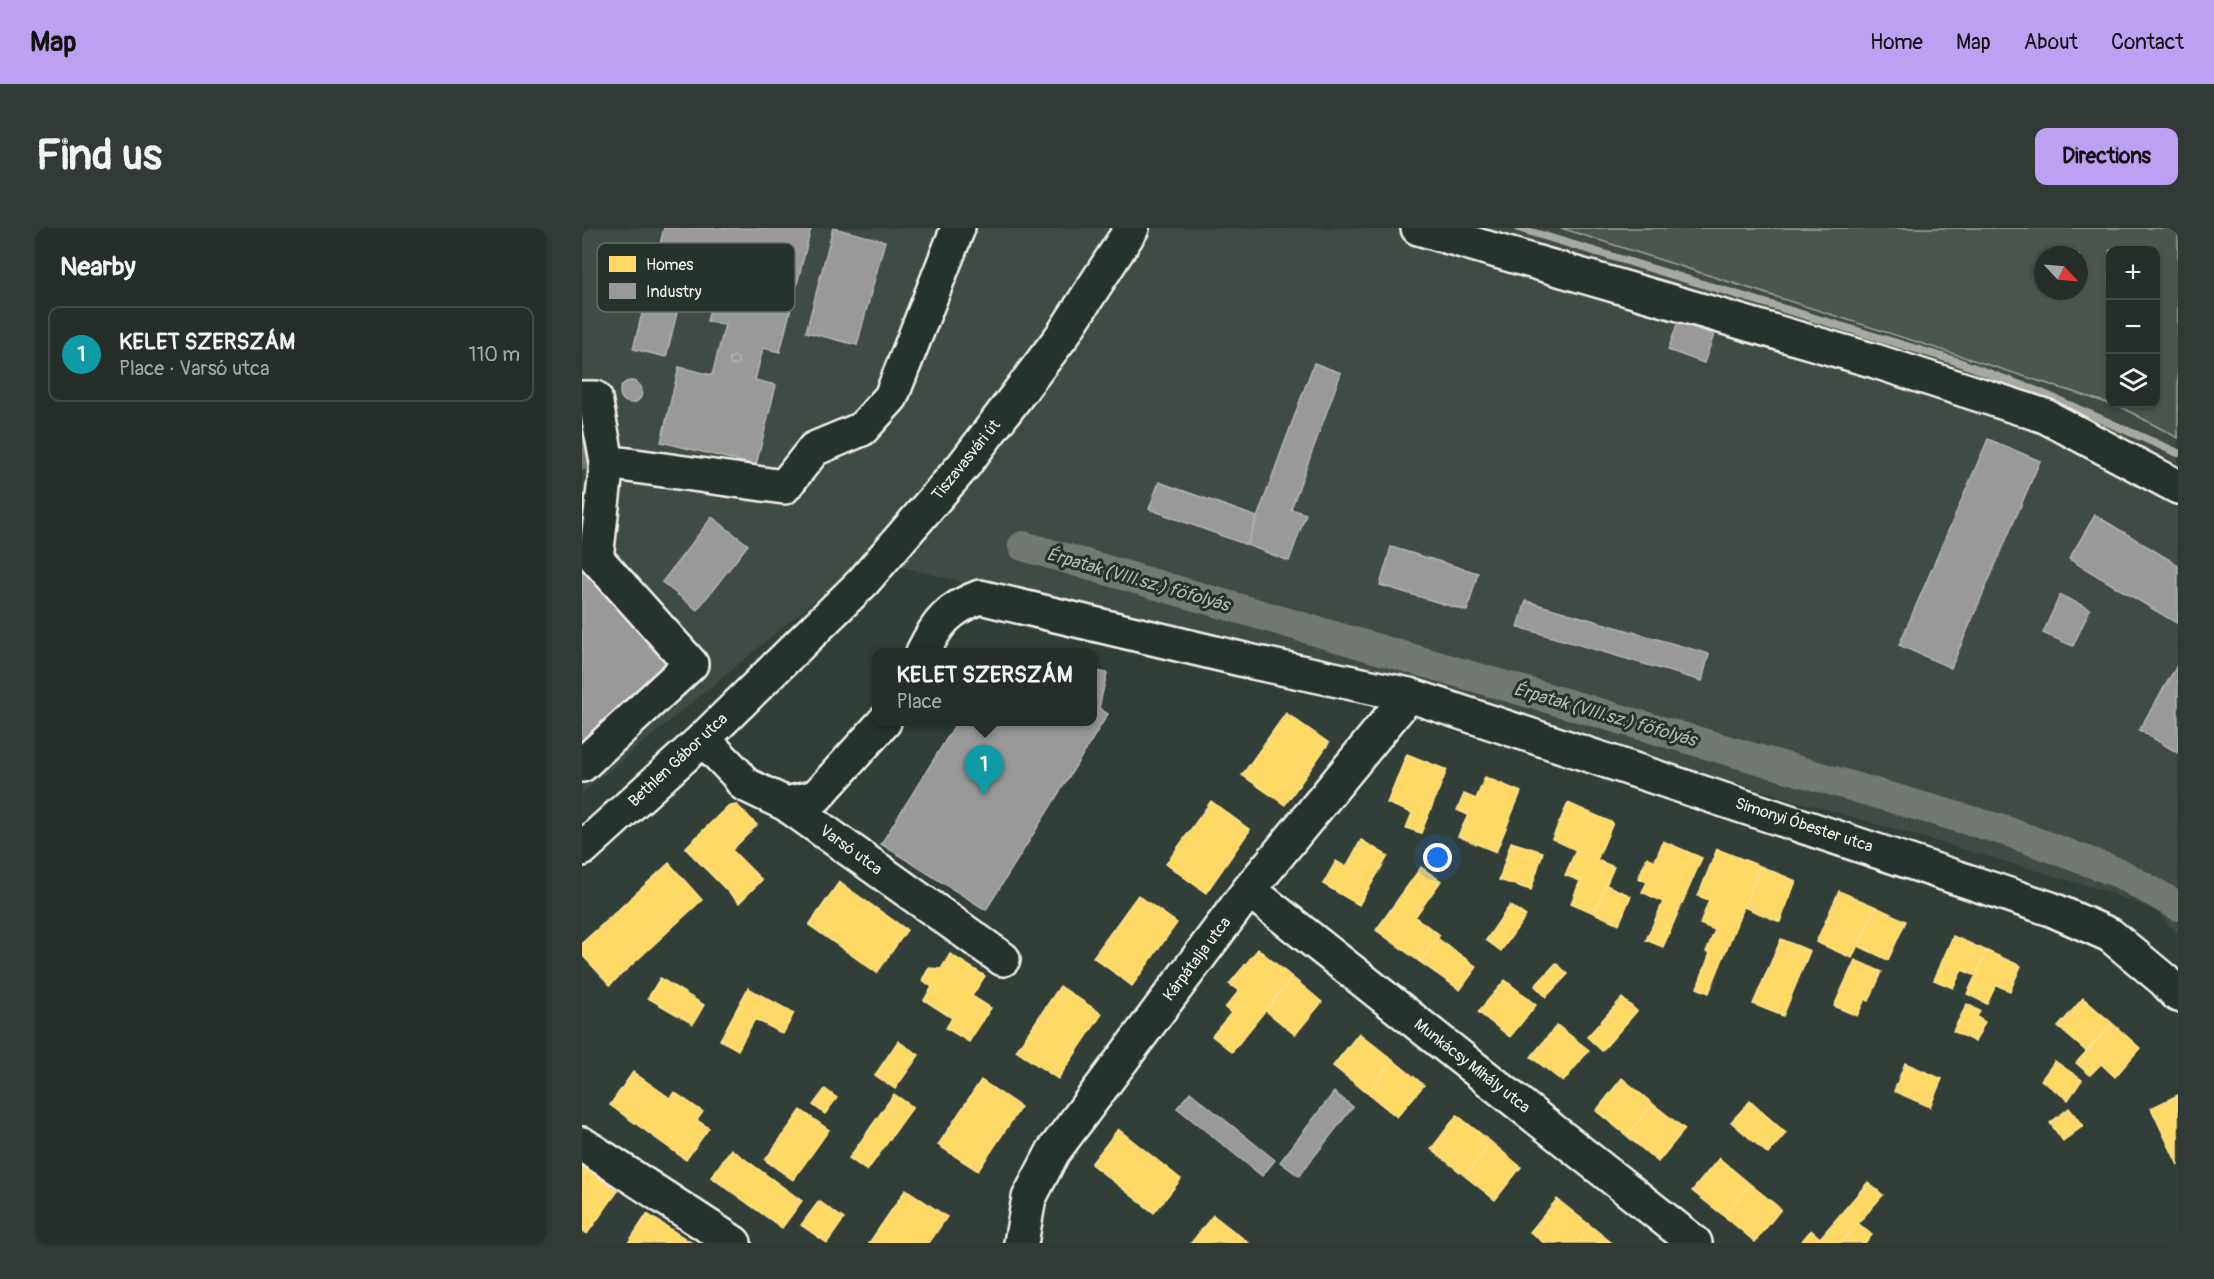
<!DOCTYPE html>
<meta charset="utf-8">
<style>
body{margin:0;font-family:Pangolin,sans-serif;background:#323a36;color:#f1f3f6}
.controls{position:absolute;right:18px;top:18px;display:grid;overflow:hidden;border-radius:12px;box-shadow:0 2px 4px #0004}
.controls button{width:54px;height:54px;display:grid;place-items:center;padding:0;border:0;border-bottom:2px solid #424a47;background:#262e2a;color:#f1f3f6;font:30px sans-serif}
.compass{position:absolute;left:1452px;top:18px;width:54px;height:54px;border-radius:50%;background:#262e2a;box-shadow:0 2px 4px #0004;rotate:116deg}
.you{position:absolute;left:856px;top:630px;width:21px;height:21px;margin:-15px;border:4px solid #fff;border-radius:50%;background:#1a73e8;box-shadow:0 0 0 9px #1a73e833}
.badge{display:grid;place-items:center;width:39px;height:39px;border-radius:50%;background:#bca0f2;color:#fff;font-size:20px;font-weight:700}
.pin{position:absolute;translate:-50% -50px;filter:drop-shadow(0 2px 3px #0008)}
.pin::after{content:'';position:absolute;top:32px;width:21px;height:18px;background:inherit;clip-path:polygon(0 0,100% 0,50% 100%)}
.popup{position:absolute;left:290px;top:420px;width:225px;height:78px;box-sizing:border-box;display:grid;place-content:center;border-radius:12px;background:#262e2a;filter:drop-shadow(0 2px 4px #0005);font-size:20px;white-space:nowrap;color:#a4a8a8}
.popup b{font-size:22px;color:#f1f3f6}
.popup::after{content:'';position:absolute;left:50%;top:100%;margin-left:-12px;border:12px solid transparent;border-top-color:#262e2a}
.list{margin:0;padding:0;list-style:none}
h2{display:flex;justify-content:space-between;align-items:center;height:78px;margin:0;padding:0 24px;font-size:26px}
h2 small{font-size:20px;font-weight:400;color:#a4a8a8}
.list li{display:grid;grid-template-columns:39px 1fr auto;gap:18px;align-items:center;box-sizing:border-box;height:96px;margin:0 12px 12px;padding:0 12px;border:2px solid #424a47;border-radius:12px}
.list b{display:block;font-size:22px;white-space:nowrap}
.list p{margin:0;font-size:20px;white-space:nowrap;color:#a4a8a8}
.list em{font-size:20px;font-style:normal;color:#a4a8a8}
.icon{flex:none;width:33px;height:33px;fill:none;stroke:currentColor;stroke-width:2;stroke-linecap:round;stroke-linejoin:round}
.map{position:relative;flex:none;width:1596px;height:1015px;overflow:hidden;border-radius:12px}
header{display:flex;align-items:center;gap:36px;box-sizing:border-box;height:84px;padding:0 30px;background:#bca0f2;color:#111}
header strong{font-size:28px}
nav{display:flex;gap:33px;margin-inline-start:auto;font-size:21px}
.intro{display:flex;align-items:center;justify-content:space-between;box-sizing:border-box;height:144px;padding:0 36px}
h1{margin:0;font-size:42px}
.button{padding:15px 27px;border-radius:12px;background:#bca0f2;color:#111;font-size:21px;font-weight:700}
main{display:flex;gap:36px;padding:0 36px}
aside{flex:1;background:#262e2a;border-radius:12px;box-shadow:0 2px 4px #0004}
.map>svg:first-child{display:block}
.built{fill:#404b44;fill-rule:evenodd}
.green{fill:#4c564f;stroke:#a0a49c;stroke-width:1.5;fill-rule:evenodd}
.homes{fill:#ffd966;stroke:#fce08d;stroke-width:1.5}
.industry{fill:#999;stroke:#b4b3b1;stroke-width:1.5}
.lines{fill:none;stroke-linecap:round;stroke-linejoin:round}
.stream{stroke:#a6a9a1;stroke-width:8}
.canal{stroke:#727972;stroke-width:30}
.minor-casing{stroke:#f4f1e8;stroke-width:38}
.major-casing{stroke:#f4f1e8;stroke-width:38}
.minor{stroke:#26332d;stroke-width:33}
.major{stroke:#26332d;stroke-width:33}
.labels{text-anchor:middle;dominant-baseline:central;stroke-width:6;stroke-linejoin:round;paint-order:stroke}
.street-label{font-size:16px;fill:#f4f1e8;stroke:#26332d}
.water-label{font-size:18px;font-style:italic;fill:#babbb3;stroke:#26332d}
.key{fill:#26332d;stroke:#646c65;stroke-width:1.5}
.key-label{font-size:16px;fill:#f4f1e8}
</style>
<header>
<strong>Map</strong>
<nav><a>Home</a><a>Map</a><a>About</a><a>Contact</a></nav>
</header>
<div class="intro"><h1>Find us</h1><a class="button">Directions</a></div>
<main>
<aside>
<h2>Nearby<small></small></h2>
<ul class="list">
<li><span class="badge" style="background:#0f9aa8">1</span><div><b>KELET SZERSZÁM</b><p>Place · Varsó utca</p></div><em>110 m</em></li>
</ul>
</aside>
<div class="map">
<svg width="1596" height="1015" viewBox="0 0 1596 1015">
<rect width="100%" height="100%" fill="#323e38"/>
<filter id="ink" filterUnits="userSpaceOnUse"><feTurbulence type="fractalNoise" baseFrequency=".0167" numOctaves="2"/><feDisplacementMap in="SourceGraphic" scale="12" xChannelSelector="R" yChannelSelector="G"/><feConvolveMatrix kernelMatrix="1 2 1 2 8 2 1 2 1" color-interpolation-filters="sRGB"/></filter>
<g filter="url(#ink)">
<path class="built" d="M0,0h1596v706l-22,-23 -50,-20 -452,-132 -787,-201 -285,235zM1528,22h46v154h-46zM1461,27h36v36h-36z"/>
<path class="green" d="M979,0h617v210l-55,-30zM1528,22h46v154h-46zM1461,27h36v36h-36z"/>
<path class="homes" d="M704,485l43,30 -44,62 -43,-30z
M825,526l40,16 -26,63 -15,-5 6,-15 -25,-10z
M903,549l36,15 -25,60 -38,-16 10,-21 -11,-5 7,-16 12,5z
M629,573l39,29 -44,63 -40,-29z
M986,575l45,20 -16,37 17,7 -20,46 -23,-10 9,-22 -15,-6 11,-25 -24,-11z
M155,577l20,20 -25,25 30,30 -23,23 -54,-55 43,-42z
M779,612l27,16 -29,49 -36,-21 13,-23 10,6z
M1081,613l39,17 -39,89 -17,-7 17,-38 -21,-10 5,-10 -9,-4 9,-21 8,4z
M929,614l32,10 -12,38 -32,-10z
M1135,621l43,17 -51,127 -12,-5 13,-35 -4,-1 9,-22 -15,-6 9,-24 -11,-4z
M87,635l33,37 -92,85 -28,-30v-12z
M1178,638l36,15 -16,41 -36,-15z
M839,639l20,14 -26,36 25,18 -20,27 -44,-32z
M257,654l68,48 -30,43 -68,-48z
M1024,657l25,11 -12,28 -25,-11z
M1257,663l37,16 -24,51 -36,-16z
M556,667l39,28 -45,63 -39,-29z
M928,677l16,11 -25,35 -15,-11z
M1294,679l30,14 -18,39 -30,-14z
M1371,708l34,15 -11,25 -14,-6 -9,18 -19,-8z
M855,710l40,29 -17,23 -40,-28z
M1199,711l29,12 -27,65 -30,-12z
M676,721l34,28 -60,75 -20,-16 19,-23 -6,-5 14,-17 -10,-7z
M1405,723l34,15 -11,25 -14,-6 -9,19 -20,-10z
M368,726l35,22 -13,20 19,12 -22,34 -23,-14 6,-10 -28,-18 8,-13 -10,-7 7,-12 12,1z
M1273,732l27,12 -13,29 -4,-2 -8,17 -23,-10z
M974,735l12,11 -22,23 -11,-11z
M710,749l30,25 -27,33 -29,-24z
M78,750l44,27 -11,19 -45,-26z
M923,752l31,25 -26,32 -32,-25z
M478,758l42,28 -44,65 -42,-28z
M166,760l46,25 -11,21 -28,-15 -17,31 -18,-10z
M1040,770l15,13 -35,40 -15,-14z
M1501,770l29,25 -25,29 -29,-25z
M1385,776l13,7 -3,6 8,5 -10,20 -22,-11z
M1530,795l28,25 -25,29 -14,-13 -11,11 -14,-12z
M975,797l32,25 -26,32 -32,-25z
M777,805l34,27 -26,33 -34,-27z
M316,813l21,14 -24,34 -20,-14z
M811,832l31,25 -27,32 -30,-24z
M1473,833l27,19 -14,20 -27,-20z
M1323,835l37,16 -12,28 -36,-16z
M51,844l37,26 4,-6 29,20 -6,8 12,8 -23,32 -76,-55z
M1040,850l31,26 -26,32 -31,-25z
M399,852l40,27 -43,64 -40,-26z
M243,861l12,9 -12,16 -12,-9z
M312,866l19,13 -46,64 -18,-13z
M1596,867v42l-11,5 -16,-34z
M1168,873l36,32 -18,21 -37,-32z
M1071,876l32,25 -27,33 -31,-26z
M1487,880l14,18 -20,15 -13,-18z
M219,882l28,20 -36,50 -28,-20z
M875,887l34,27 -26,34 -34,-27z
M536,901l63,50 -27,34 -63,-49z
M1596,909v28l-11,-23z
M909,914l30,25 -26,33 -30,-24z
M149,921l71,52 -20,27 -71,-51z
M1137,930l31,26 -26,32 -32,-25z
M0,938l36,25 -31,43 -5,-4z
M1286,954l15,13 -42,48h-41l11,-13 9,8z
M1168,956l31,25 -26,33 -31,-26z
M324,961l41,28 -18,26h-60z
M975,971l34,27 -14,17h-33l-14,-11z
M237,973l25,18 -17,24 -26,-18z
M65,986l45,29h-64z
M631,987l36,28h-58z
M1276,995l14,12 -7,8h-24z
M1009,998l21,17h-35z"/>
<path class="industry" d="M82,0h147l-31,124 -17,-4 -8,32 21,5 -20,80 -95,-23 18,-75 33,8 13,-50 -18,-4 16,-65 -30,-7 -27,108 -33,-8z
M251,0l52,13 -28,104 -51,-13z
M1096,94l36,13 -10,28 -36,-13z
M147.5 133a4.5 4.5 0 1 1 9 0a4.5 4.5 0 1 1-9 0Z
M732,135l27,10 -50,136 15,5 -17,47 -42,-16z
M38 164a11 11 0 1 1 22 0a11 11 0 1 1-22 0Z
M1406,211l52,22 -89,207 -52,-23z
M577,254l98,35 -10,28 -98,-36z
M1513,287l83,50v59l-109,-65z
M130,289l36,28 -51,65 -35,-28z
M809,319l87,26 -11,38 -87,-26z
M0,342l90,95 -90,85z
M1478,367l30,14 -17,37 -30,-13z
M944,373l183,53 -7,27 -184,-54z
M1596,436v89l-39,-23z
M510,442l15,3 -8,35 9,6 -122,196 -105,-66 76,-122h135z
M608,864l85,68 -13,16 -85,-68z
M752,864l19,15 -54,69 -19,-14z"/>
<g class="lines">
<path class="stream" d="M936,0l438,133 81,30 141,62"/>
<path class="canal" d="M0,226l8,1
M441,318l983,285 113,42 59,33"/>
<g class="minor-casing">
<path id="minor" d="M836,0l457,133 170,55 133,71
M0,170h13l12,64
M341,424c14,-29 26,-44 57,-55l273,65 156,33 642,214 59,26 54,45 14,15
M121,511l33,34 8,11 42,20 217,155
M0,537l109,-101 -95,-106 11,-96 177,25 30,-38 48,-20 29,-32 67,-169
M204,576l30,-7 68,-75
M667,662l446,353
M0,916l152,99
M439,1015l8,-45 24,-46 196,-262 160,-195"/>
</g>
<g class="major-casing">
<path id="major" d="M0,621l121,-110 160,-157 101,-117 98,-129 70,-108"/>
</g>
<use href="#minor" class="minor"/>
<use href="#major" class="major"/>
</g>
</g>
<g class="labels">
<g class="street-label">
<text transform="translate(384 232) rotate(-51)">Tiszavasvári út</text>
<text transform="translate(96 532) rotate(-43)">Bethlen Gábor utca</text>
<text transform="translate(1222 597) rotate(18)">Simonyi Óbester utca</text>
<text transform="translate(269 622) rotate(36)">Varsó utca</text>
<text transform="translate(615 731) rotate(-53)">Kárpátalja utca</text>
<text transform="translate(890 838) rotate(38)">Munkácsy Mihály utca</text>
</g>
<g class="water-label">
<text transform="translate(556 352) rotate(16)">Érpatak (VIII.sz.) főfolyás</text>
<text transform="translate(1023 487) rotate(16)">Érpatak (VIII.sz.) főfolyás</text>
</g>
</g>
<rect x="15" y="15" width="198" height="69" rx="9" class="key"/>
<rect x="27" y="28" width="27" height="16" fill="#ffd966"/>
<rect x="27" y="55" width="27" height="16" fill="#999"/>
<g class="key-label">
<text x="64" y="42">Homes</text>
<text x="64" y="69">Industry</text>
</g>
</svg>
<div class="controls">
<button>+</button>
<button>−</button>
<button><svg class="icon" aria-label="layers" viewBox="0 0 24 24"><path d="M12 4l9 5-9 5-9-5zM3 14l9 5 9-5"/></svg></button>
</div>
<svg class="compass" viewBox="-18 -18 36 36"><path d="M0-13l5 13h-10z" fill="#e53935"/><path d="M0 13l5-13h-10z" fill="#a4a8a8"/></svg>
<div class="you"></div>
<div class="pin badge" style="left:402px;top:567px;background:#0f9aa8">1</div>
<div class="popup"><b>KELET SZERSZÁM</b>Place</div>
</div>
</main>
